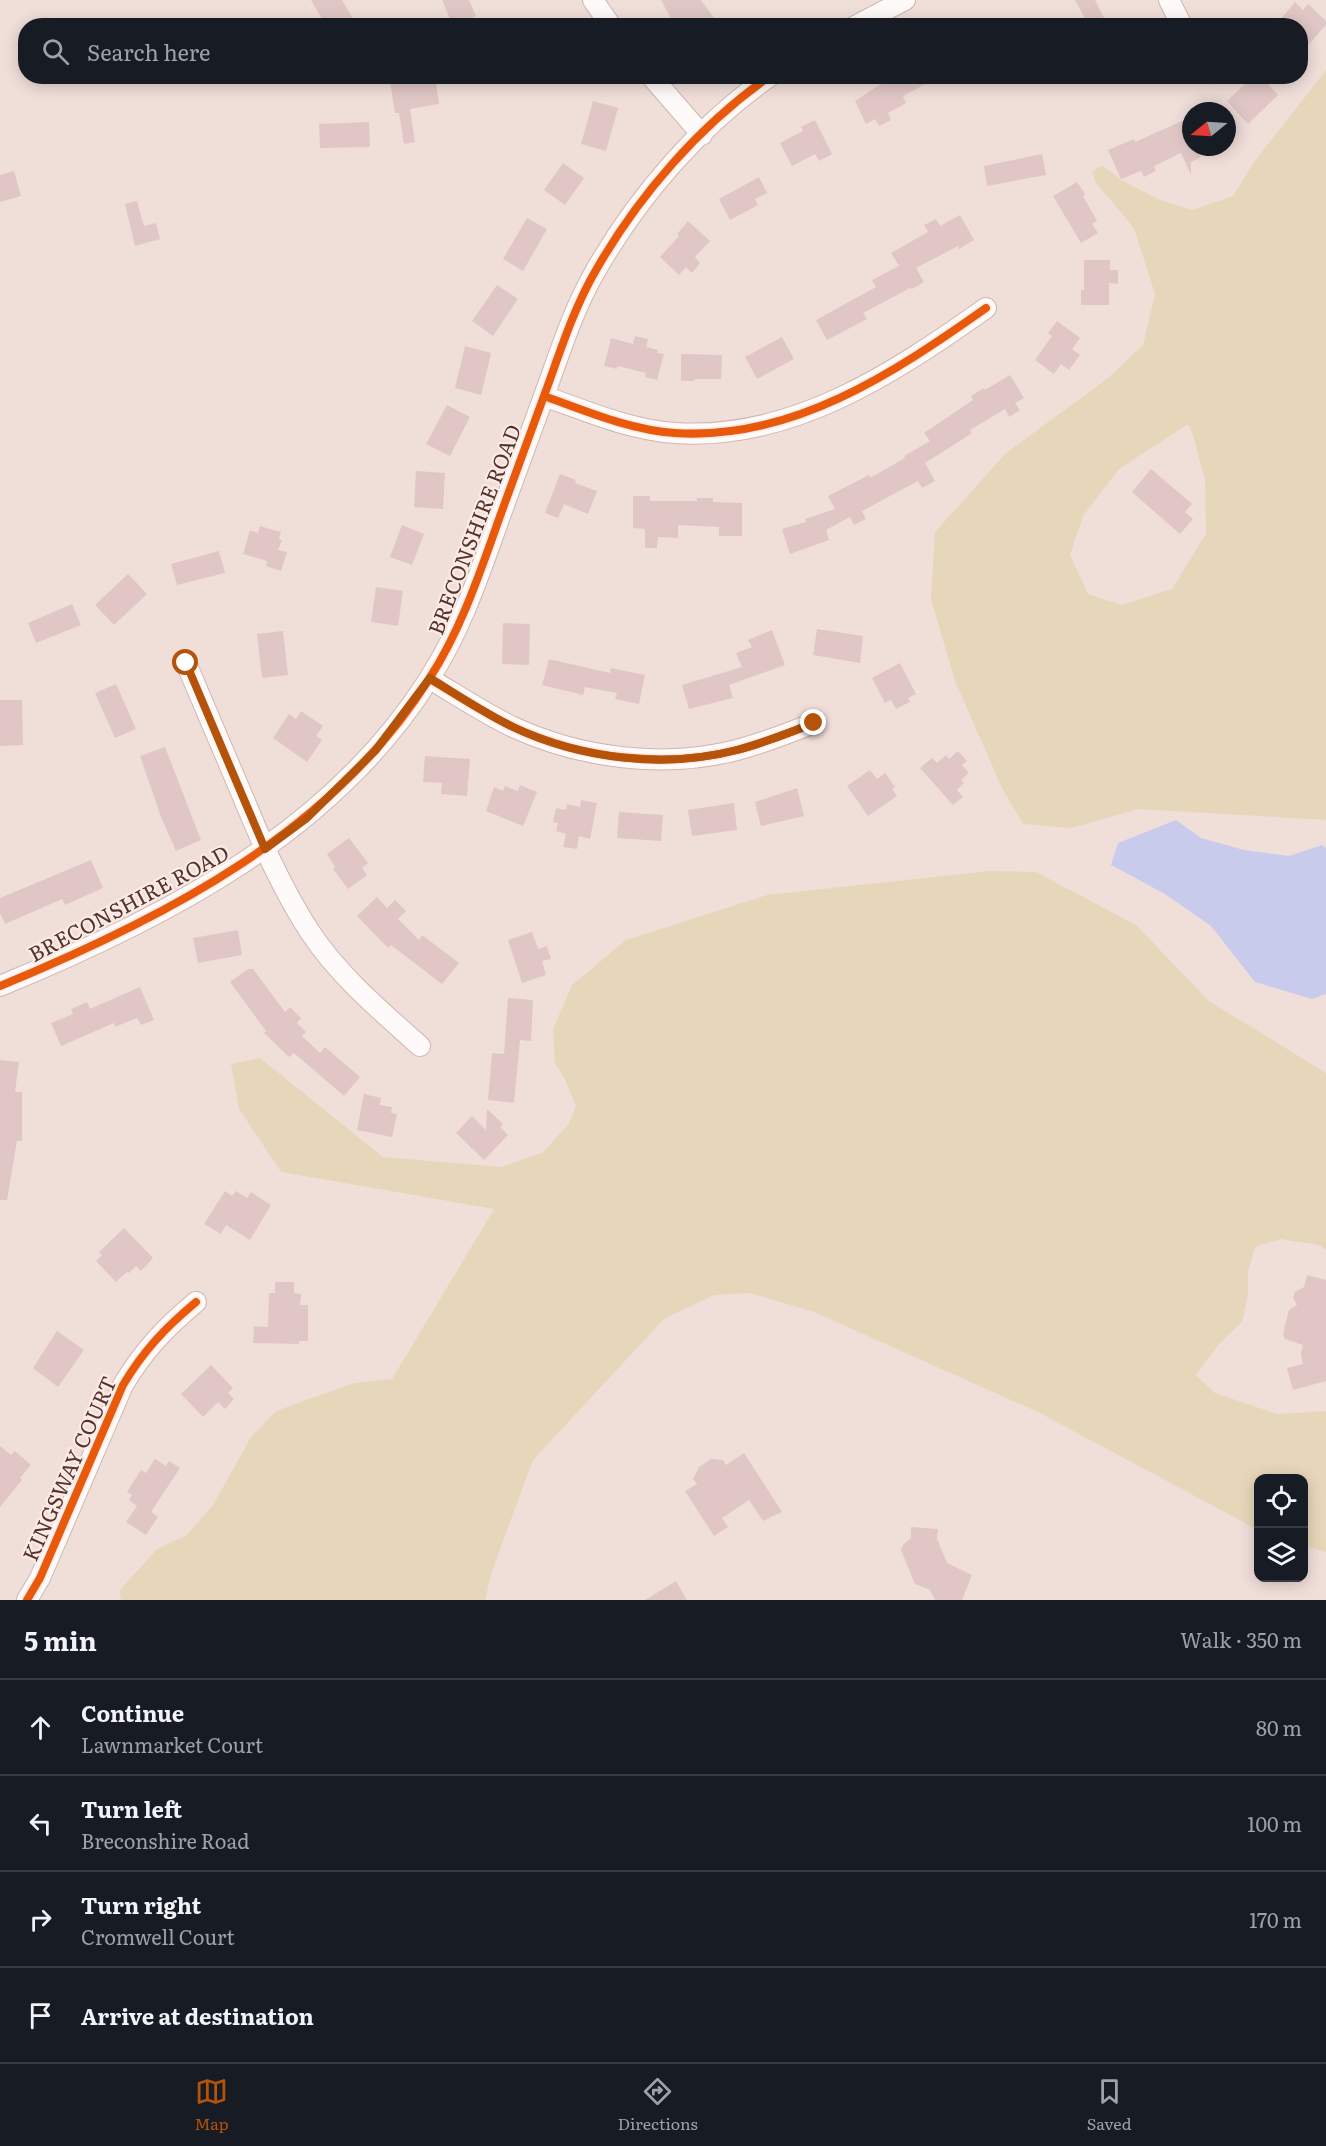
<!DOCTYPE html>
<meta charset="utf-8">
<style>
body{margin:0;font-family:Literata,serif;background:#242831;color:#f1f3f6}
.controls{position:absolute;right:18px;bottom:18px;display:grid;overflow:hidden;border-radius:12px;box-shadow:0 3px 15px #0003}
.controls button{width:54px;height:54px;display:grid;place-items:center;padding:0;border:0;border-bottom:2px solid #363941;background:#171b24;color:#f1f3f6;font:30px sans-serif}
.compass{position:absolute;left:1182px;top:102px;width:54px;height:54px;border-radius:50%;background:#171b24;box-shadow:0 3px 15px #0003;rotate:252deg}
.stop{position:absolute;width:18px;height:18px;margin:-14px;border:4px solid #b45309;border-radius:50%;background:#fff}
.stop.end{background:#b45309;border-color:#fff;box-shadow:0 2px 6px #0008}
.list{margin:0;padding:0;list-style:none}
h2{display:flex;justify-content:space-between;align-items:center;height:78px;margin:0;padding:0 24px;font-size:26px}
h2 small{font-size:20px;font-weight:400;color:#9ea1a6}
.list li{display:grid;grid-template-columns:39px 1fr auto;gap:18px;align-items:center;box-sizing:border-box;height:96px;padding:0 24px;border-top:2px solid #363941}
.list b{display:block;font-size:22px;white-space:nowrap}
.list p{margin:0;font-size:20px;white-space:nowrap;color:#9ea1a6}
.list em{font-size:20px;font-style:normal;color:#9ea1a6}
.icon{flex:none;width:33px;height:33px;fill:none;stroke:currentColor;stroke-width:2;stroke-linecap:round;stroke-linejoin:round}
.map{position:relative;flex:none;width:1326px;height:1600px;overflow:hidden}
.search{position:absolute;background:#171b24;box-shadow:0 3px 15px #0003;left:18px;right:18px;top:18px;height:66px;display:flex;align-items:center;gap:15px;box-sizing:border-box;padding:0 21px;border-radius:24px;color:#9ea1a6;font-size:22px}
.sheet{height:462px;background:#171b24}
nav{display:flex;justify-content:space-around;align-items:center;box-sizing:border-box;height:84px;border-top:2px solid #363941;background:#171b24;font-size:16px;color:#9ea1a6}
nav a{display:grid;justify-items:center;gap:3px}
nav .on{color:#b45309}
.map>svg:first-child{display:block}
.green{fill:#e7d7ba;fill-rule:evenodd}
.water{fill:#c9cbed}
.building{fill:#e0c7c6}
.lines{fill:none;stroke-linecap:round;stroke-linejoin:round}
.street-casing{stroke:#ceb7b1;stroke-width:22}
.street{stroke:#fdfaf9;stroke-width:20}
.cycleway-casing{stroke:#fbeae5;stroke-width:11}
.cycleway{stroke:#e8590c;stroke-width:8}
.route{stroke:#b45309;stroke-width:8}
.labels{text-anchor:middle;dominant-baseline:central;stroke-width:4.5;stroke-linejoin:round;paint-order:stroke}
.street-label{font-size:21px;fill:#54332b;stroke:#fbeae5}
</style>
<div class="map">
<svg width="1326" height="1600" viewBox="0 0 1326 1600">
<rect width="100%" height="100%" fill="#f0ded9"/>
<path class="green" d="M1326,70v750l-188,-11 -67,19 -48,-4 -21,-36 -47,-107 -24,-82 4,-67 71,-79 102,-75 35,-33 12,-51 -21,-66 -38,-45 -4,-11 10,-7 19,15 37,19 34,11 41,-14 21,-34zM1188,424l5,11 12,45 1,54 -34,55 -50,16 -34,-11 -18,-39 13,-39 36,-47z
M989,871l47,1 100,53 73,76 117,72v177l-7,-5 -39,-6 -25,8 -7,25v22l-6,28 -22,21 -24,32 19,18 62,21 49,-3v141l-22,-6v-68h-46v52l-218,-117 -226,-101 -64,-19 -36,2 -50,24 -131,141 -41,111 -7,29h-364l-2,-9 38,-42 30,-14 26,-30 38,-68 25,-26 78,-28 38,-4 102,-170 -213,-37 -42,-63 -8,-45 29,-6 123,99 118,10 41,-14 26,-28 8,-19 -11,-26 -10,-17 -2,-34 19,-44 54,-45 141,-45z"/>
<path class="water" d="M1176,820l25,18 43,12 45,6 33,-11 4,3v146l-14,5 -57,-17 -44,-56 -46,-32 -54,-29 7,-22z"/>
<path class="building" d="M311,0h31l15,26h-31z
M442,0h27l7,16 -23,10z
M661,0h40l19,26h-45z
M1075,0h20l13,26h-19z
M1295,2l8,8 5,-6 18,17v4l-26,29v-28h-25z
M418,76h17l4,28 -29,5 5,33 -11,2 -5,-31h-4l-5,-32z
M893,76h47l-37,20 3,7 -18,10 3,7 -12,6 -4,-7 -9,5 -11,-23z
M1253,76h8l17,19 -30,29 -21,-23z
M593,101l25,7 -12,43 -25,-7z
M1191,117v30h5l5,10 -10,5v13l-10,-22 -27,13 2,5 -12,6 -3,-6 -20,8 -13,-29 26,-11 1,3z
M815,120l17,34 -13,7 -4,-7 -23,12 -12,-23 23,-12 -2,-4z
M369,122l1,25 -50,1 -1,-24z
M1042,154l4,21 -59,11 -3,-20z
M563,163l21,15 -19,27 -21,-15z
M14,171l7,25 -21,6v-27z
M759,177l8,16 -12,6 3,6 -28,15 -11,-21z
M1077,182l8,12 -2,2 14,25 -5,3 6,9 -17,10 -28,-47z
M137,201l7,25 12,-3 4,16 -25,7 -10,-42z
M960,215l14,25 -15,9 -1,-3 -42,22 8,14 -12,7 -2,-1 -47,25 4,6 -40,21 -11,-20 60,-33 -4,-7 27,-14 -8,-13 37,-21 -4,-7 12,-6 4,7z
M527,218l20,11 -24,42 -20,-12z
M688,221l22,20 -15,16 5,6 -8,10 -6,-6 -7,8 -19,-18 19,-21 -2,-2z
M1084,260h26v10h8v14l-9,-1v22h-28v-15h3z
M497,285l21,14 -25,37 -21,-15z
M1057,321l23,17 -8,11 8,6 -11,15 -8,-6 -7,10 -19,-14 17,-24 -4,-3z
M635,336l13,3 -2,8 12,3 -1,3 7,1 -7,26 -12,-3 1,-4 -28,-7 -1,3 -13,-3 7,-28 22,6z
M782,337l12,22 -37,20 -12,-22z
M465,346l26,7 -10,42 -26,-7z
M681,354l41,1 -1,24h-26l-1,2h-13z
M1010,375l14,23 -9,5 5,7 -11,7 -4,-8 -35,21 2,3 -12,8 -35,22 10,18 -13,7 -4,-7 -56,30 4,8 -12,6 -4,-8 -24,13 3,10 -39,14 -8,-25 24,-7 -1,-3 30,-10 -7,-13 41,-21 1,3 35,-20 -1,-2 26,-15 -6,-8 49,-33 -2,-4 13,-8 1,2z
M447,405l23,12 -20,39 -24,-12z
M1151,469l41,35 -7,8 8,7 -13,15 -48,-42z
M416,471l29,2 -2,36 -29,-2z
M560,474l16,6 -1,3 22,8 -9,23 -24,-10 -6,14 -13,-5z
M633,496h17v5h47v-3h16v4l29,1v33h-23v-9l-41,-2v13l-20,-1 -1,11h-12v-19l-12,-1z
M402,525l22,9 -12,31 -22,-8z
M260,526l21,6 -2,7 3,1 -4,10 9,2 -6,19 -15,-5 1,-5 -24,-7 7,-24 8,3z
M219,551l6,22 -48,12 -6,-21z
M128,574l19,20 -33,31 -19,-20z
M376,587l27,4 -5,35 -27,-4z
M72,604l9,21 -45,18 -8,-20z
M503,623l27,1 -1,41 -27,-1z
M817,629l46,7 -3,27 -47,-8z
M772,630l13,35 -56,20 4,13 -44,11 -7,-24 60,-18 -6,-14 16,-6 -4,-7z
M283,631l5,44 -26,3 -5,-44z
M549,659l61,14 1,-5 34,7 -6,29 -24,-5 2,-6 -32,-6 -2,8 -41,-10z
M900,663l16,31 -8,4 2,4 -14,7 -5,-9 -6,3 -13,-25z
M116,684l20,45 -21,9 -20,-45z
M0,700h22l1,45 -23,1z
M301,711l22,15 -7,10 6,4 -15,22 -34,-24 16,-24 7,5z
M165,747l36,93 -25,11 -15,-34 -21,-61z
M958,751l9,10 -5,4 7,8 -8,7 3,3 -7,7 6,7 -10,8 -33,-37 12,-10 5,5 9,-8 3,4z
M425,756l45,3 -3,37 -26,-2 1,-11 -19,-1z
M870,770l7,9 8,-6 10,14 -3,2 5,7 -29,20 -21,-30z
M520,785l17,7 -14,34 -37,-15 8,-24 9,4 2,-5 13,5z
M797,788l7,28 -43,10 -6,-24z
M581,800l16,3 -7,36 -11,-3 -2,13 -14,-2 3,-13 -10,-3 2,-8 -5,-1 3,-14 10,2 1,-6 13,3z
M734,803l3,27 -45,6 -4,-26z
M619,812l44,3 -2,26 -44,-3z
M349,838l19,25 -6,5 5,7 -19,14 -15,-20 2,-2 -8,-13z
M91,860l12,28 -38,17 -3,-6 -57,25 -5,-11v-15z
M377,897l10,11 8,-8 11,11 -8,8 21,21 3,-5 37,28 -17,21 -51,-39 -3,3 -31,-32z
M238,930l4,25 -44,8 -5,-25z
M532,932l6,17 9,-3 4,13 -9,2 4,14 -24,8 -14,-43z
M248,969h5l32,43 5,-5 11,11 -4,5 9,9 -4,4 18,17 5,-6 35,30 -16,19 -50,-43 -5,4 -25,-24 2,-2 -36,-49z
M140,987l14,33 -13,5 -4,-7 -22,9 -1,-4 -53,23 -10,-23 22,-9 -2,-5 16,-7 3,7z
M508,998l25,2 -2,41 -11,-1 -6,63 -26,-3 4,-47 12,1z
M0,1060l19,2 -4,30h7v49h-5l-10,59h-7z
M364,1094l17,4 -1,7 12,2 -1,6 6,1 -5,23 -35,-7z
M487,1109l16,15 -3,3 8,8 -24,25 -28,-27 16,-17 14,14z
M225,1191l7,5 4,-5 11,7 4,-6 20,13 -21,35 -24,-15 -5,9 -17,-10z
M124,1228l29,30 -12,13 -5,-5 -7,7 -2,-1 -11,10 -20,-21 6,-6 -3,-3z
M1307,1275l19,5v101l-33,9 -6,-22 16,-4 -2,-10 2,-9 -18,-6 -2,-5 6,-24 8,-5 -4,-7 2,-6 9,-5z
M275,1282h19v11l7,1 -1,11h8v36h-9v3l-46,-1 1,-17 14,1 1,-34h6z
M57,1331l27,19 -26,37 -25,-19z
M211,1365l22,23 -5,5 6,6 -9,10 -7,-7 -15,15 -22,-23z
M0,1446l11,9 4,-4 16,14 -11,13 2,2 -22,27z
M744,1453l38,59 -19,9 -14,-21 -27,18 6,9 -14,9 -29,-45 12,-7 -4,-5 6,-12 12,-8 12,1 3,5z
M155,1459l11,7 3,-5 11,7 -29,44 7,5 -12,18 -20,-13 11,-16 -8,-6 3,-5 -5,-3 14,-22 5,3z
M911,1527l27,2 -1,10 10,24 25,12 -10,25h-27l-5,-10 -15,-6 -14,-34 2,-5 8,-7z
M676,1581l11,19h-42z"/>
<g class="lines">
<g class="street-casing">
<path id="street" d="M593,0l18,26
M1169,0l13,26
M855,26l50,-26
M651,76l51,59
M544,396c42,15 86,34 131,37 117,8 219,-60 311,-125
M186,663c19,44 38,89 57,134 19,46 39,92 67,135 29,44 71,79 110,114
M430,679c27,16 54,34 83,48 67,31 151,42 224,23 26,-7 52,-17 77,-27
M0,986c163,-67 332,-153 429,-307 34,-52 53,-113 74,-171 15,-41 30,-82 45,-123 14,-39 27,-79 48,-115 43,-75 103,-144 174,-194
M27,1600l13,-22 83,-193c21,-35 42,-57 73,-83"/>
</g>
<use href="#street" class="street"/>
<g class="cycleway-casing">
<path id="cycleway" d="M544,396c42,15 86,34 131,37 117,8 219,-60 311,-125
M430,679c27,16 54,34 83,48 67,31 151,42 224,23 26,-7 52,-17 77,-27
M0,986c163,-67 332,-153 429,-307 34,-52 53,-113 74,-171 15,-41 30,-82 45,-123 14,-39 27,-79 48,-115 43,-75 103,-144 174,-194
M27,1600l13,-22 83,-193c21,-35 42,-57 73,-83"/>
</g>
<use href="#cycleway" class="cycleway"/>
</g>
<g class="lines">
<path class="route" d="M186,663l79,186 42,-31 68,-67 55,-73c27,17 54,35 83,49 67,32 151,42 224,23 26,-7 52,-17 77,-27"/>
</g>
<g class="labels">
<g class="street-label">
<text transform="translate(473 529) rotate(-69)">BRECONSHIRE ROAD</text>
<text transform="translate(128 902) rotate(-28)">BRECONSHIRE ROAD</text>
<text transform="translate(68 1468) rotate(-66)">KINGSWAY COURT</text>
</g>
</g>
</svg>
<div class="controls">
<button><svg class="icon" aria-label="locate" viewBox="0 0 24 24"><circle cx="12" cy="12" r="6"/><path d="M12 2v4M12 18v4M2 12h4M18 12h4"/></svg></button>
<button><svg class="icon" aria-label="layers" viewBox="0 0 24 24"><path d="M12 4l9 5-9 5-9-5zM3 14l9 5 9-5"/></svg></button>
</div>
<svg class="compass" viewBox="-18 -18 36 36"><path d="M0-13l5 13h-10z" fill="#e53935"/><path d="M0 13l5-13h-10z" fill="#9ea1a6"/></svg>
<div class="stop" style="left:186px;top:663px"></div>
<div class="stop end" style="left:814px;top:723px"></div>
<div class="search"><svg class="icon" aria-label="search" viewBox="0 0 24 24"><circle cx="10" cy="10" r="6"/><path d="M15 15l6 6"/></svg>Search here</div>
</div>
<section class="sheet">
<h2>5 min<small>Walk · 350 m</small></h2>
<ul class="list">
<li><svg class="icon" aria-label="ahead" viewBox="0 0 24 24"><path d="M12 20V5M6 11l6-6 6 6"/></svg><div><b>Continue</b><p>Lawnmarket Court</p></div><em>80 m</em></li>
<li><svg class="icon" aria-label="left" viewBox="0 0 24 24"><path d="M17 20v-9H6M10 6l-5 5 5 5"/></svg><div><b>Turn left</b><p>Breconshire Road</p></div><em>100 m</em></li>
<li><svg class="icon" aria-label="right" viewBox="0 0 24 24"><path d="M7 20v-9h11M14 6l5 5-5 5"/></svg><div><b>Turn right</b><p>Cromwell Court</p></div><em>170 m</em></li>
<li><svg class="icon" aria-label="arrive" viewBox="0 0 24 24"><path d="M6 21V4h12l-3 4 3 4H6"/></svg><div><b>Arrive at destination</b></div></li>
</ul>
</section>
<nav>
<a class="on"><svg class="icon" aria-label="map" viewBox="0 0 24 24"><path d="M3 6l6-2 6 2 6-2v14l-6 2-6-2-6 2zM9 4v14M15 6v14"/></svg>Map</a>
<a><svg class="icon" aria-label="directions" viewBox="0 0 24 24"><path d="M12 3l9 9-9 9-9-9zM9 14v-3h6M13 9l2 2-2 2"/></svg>Directions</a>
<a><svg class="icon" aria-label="saved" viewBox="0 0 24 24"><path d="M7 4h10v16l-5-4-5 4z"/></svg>Saved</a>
</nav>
